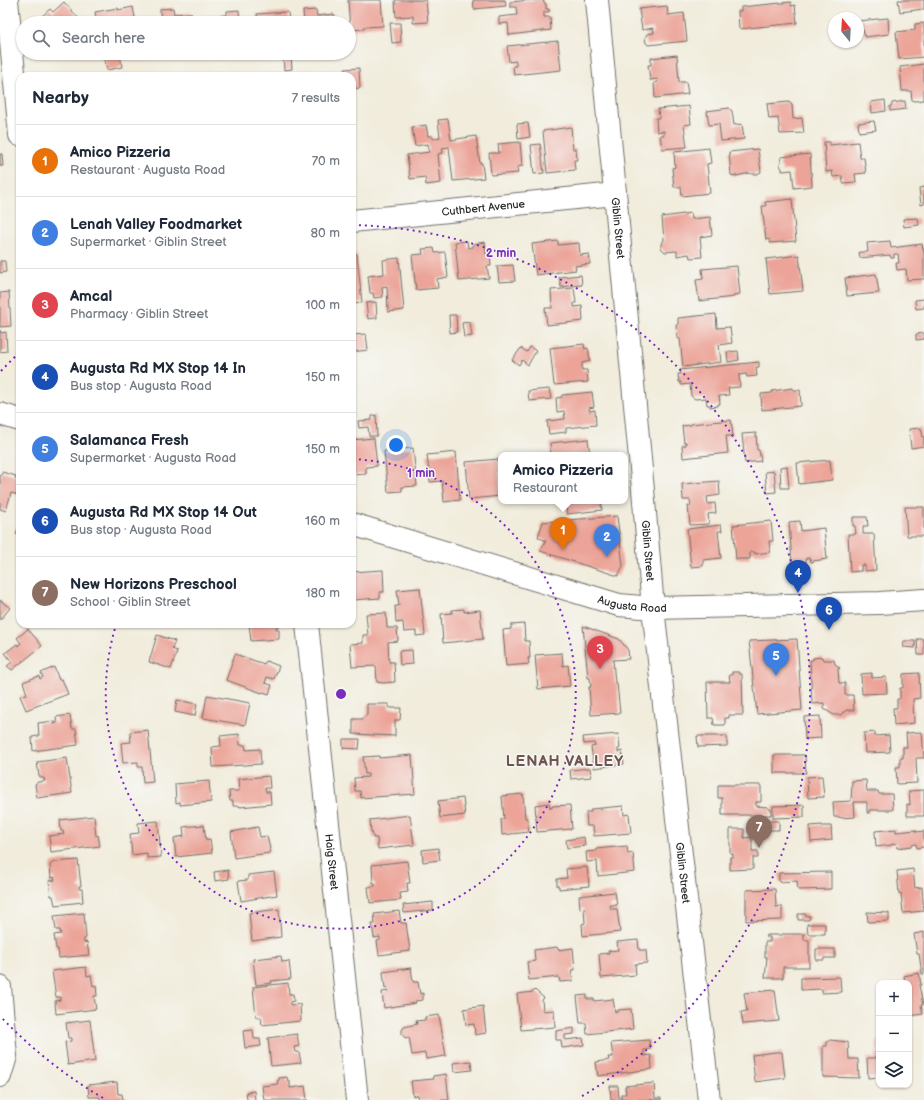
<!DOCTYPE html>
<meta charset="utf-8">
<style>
body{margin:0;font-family:"Balsamiq Sans",sans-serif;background:#f2f2f3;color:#1f2937}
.controls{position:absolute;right:12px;bottom:12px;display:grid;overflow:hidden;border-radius:8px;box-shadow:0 1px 3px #0004}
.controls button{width:36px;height:36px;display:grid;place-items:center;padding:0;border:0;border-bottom:1px solid #e0e1e3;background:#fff;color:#1f2937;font:20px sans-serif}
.compass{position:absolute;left:828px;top:12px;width:36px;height:36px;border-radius:50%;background:#fff;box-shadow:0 1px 3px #0004;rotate:342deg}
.you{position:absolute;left:396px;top:445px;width:14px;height:14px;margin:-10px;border:3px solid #fff;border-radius:50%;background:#1a73e8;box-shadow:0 0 0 6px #1a73e833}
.badge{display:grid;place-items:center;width:26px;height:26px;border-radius:50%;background:#2563eb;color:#fff;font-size:13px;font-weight:700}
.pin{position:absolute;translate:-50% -33px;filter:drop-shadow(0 1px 2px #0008)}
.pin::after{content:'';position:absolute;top:21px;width:14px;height:12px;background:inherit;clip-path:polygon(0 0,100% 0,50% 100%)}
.popup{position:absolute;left:498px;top:452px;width:130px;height:52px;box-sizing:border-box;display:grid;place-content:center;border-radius:8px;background:#fff;filter:drop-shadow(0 1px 3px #0005);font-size:13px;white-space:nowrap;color:#747a83}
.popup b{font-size:15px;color:#1f2937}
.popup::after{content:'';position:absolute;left:50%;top:100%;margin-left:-8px;border:8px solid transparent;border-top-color:#fff}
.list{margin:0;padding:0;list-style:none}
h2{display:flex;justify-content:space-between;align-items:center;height:52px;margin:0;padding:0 16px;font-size:17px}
h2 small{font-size:13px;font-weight:400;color:#747a83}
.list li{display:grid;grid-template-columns:26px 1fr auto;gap:12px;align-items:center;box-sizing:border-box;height:72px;padding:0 16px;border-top:1px solid #e0e1e3}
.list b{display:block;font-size:15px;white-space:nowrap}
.list p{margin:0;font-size:13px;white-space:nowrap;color:#747a83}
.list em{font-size:13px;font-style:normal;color:#747a83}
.icon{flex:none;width:22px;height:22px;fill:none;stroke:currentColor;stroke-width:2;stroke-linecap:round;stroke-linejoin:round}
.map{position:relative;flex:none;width:924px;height:1100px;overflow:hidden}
.search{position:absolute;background:#fff;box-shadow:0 1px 3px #0004;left:16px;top:16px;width:340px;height:44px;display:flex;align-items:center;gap:10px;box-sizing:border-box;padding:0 14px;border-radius:22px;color:#747a83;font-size:15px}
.panel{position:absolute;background:#fff;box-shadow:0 1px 3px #0004;left:16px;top:72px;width:340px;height:556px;border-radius:12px}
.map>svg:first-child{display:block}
.building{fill:#eca499}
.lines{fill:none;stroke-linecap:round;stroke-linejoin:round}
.street-casing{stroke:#706f69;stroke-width:24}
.secondary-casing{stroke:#706f69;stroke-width:24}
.street{stroke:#fff;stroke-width:22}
.secondary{stroke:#fff;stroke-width:22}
.ring{fill:none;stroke:#7b2cbf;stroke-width:2;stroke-dasharray:2 4}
.labels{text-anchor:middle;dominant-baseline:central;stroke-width:3;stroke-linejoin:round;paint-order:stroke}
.street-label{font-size:11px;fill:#2b2b2b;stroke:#f6f6f2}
.district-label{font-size:15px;font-weight:bold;letter-spacing:1px;fill:#6f5552;stroke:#f6f6f2}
.centre{fill:#7b2cbf;stroke:#f6f6f2;stroke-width:2}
.ring-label{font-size:12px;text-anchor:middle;font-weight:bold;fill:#7b2cbf;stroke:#f6f6f2;stroke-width:3;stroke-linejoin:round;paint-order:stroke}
</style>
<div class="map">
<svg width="924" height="1100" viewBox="0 0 924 1100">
<rect width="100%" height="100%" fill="#f6f6f2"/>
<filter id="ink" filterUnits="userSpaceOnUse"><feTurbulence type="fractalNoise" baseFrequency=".025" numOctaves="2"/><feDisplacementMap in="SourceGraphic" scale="8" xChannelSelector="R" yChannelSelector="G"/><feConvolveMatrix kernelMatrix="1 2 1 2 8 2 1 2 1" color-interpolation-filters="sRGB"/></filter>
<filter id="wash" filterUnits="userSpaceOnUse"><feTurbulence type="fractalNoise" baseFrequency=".012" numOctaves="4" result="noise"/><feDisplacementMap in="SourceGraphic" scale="16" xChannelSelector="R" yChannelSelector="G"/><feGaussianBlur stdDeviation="0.9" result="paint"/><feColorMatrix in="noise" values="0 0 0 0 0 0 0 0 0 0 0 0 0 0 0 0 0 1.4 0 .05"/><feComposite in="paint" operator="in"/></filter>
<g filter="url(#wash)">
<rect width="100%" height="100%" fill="#f1ecdb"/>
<g id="blocks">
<path class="building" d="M348,0h33l2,26 -19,1v2l-14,1z
M395,0h31l2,22 -15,1v-7l-17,1z
M473,0h32l1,6 -32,3z
M531,0h12l1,3 2,1v5h3v3h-5v5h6l1,13 -42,5 -1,-12 -9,1v-7l18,-2 -1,-8h-6v-5z
M898,0h26v9l-24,3z
M64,2l16,18 -4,3h-35l3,-3 -3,-3 9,-8 3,3z
M791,2v4l4,-1 2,18 -58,6 -1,-18h3v-4z
M667,6l1,9 16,-2 3,28 -39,4 -2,-2 -1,-5 2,-4 7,-1 -1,-5 -11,2 -3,-21z
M133,7l3,16h-39l-2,-11 23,-4v2z
M173,8l1,6 17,-1 1,10h-31l-1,-14z
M239,10l1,13h-31v-7l18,-1v-4z
M316,10l1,6 17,-2 1,9h-31l-1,-12z
M288,12l1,11h-31l-1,-9z
M888,18l1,16 -24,3 -2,-7 -5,1v-10z
M390,23h10l1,19 -9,1z
M924,23v34l-25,2 -3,-27 19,-2v-6z
M558,41l3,29 -47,5 -1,-9h3v-5l-7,1 -2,-16z
M103,53h17l2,14 -15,3z
M224,53h18l1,3 -19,1z
M291,55l1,14 -8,1 -1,-14z
M677,55l2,27h7l2,12 -33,4 -1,-15 4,-1 -1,-3 -7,1 -2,-15h3v-7z
M924,64v36l-10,1 -2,-1 -1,-9h-9l-2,-24z
M359,68l1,20 -8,1v-13h-7v-7z
M885,100l1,11 -14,2 -1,-11z
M905,101l1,8 -16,2v-5l2,-1v-2z
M789,102l3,3 1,14 9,-1 2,15 -24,1 -2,-16 -9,1 -2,-15z
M689,106l2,18 -7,1 3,22 -25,2 -2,-14h4v-4l-7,1 -1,-14h3l-1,-9z
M729,108l3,3 2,14 8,-1 2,15 -23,2 -2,-17 -10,1 -2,-14z
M448,119l3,21 25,-4 4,27h2l2,15 -31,3 -4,-34 -7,1 1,5 -5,1 3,29 -15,2 -1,-8 -15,2 -3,-24 22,-3 -1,-8 -13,2 -3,-19 14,-2 2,11h4v3l8,-2 -2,-17z
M874,121l2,9 -17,2 -1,-9z
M528,123l2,14 -12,2 -1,-15z
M571,127l2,22h3l1,11h-3l1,10 -28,3 -4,-42z
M520,142l2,24 -5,1 1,6 -27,2 -2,-22h10l-1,-9z
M824,142h6v3l28,-3 2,16h4l2,15 -11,1 1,8 -13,1 -1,-7 -9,1 -1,-6 -6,1z
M540,144l4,29 -10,1 -3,-29z
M709,148l2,15 -4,1 3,29 -28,3 -1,-9h-7l-2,-19 3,-1 -1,-15z
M758,149l3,23 -4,2h-6l-1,-1 -14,3 -5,-1 -2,-23z
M0,154h2l1,12h-3z
M810,154l2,32 -18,2 -2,-18 -10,1v-3l-2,-2 1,-9z
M924,187v17l-3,1 -2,-17z
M792,199l4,42 -26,2 -1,-4 -3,1 -4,-34h4l-1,-4z
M691,213l1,6 18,-2 2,18 -12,2 2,20 -12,1 -1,-4 -12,2v-5l-12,1 -4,-4v-4l3,-4 -2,-23z
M918,218l1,7 -15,2 -1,-8z
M467,241l1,7 5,-1v-3l12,-2 1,12h4l1,12h-4l2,12 -30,3 -4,-39z
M558,241v4l21,-2 1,12 9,-1 1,10 -15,2 1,4 -40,5 -4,-31z
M890,241l1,7 31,-4 2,9v26l-17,1 -1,-11 -9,1 -1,-7h3l-1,-9h-4v4h-3l-1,-3 -30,3 -1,-6h9l-1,-9z
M434,248l1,5 10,-1 3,25 -11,2 1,9 -22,2 -4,-35 11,-1 -1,-5z
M357,254l5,49 -10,1v-49z
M799,255l4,36 -33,3 -4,-35z
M399,258l5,52 -16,2 -1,-26 -5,1 1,10 -9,1 -1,-5h-3l-2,-17 16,-2 -1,-14z
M0,261h5l1,11 -6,1z
M513,265l2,16 -16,1 -2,-16z
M737,266l3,28 -6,1v2l-35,4 -3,-21 7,-1 -1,-10z
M876,274l3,19 -32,3 -2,-18z
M581,275l1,10 -21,2 -2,-10z
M574,288l2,15h-2v4l8,-1 1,15 -36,4 -2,-17h7l-1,-18z
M9,292l2,34 -11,1v-34z
M924,299v9l-8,1 -1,-9z
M376,302l1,16 -9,1 -2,-16z
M716,314l1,14 13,-1 2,16 -13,2 2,17 -38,5 -3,-28 -3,-1 -1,-13h2v-7z
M449,315h7l1,17 -7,1z
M470,322l2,14 -8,1 -2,-14z
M0,330l1,3 5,-1 1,19 -7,1z
M924,333v6l-8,1v-6z
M366,334l2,16 -16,2v-17z
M584,344l1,5 3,-1 2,13 -8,2v7h5l1,12 -34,3 -4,-37z
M530,347l6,4 -8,14 -6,-5 -3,5 -7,-5 9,-12 6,4z
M738,351l1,9 -11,2 -1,-10z
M759,362v5h-3l1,9 -10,1 -1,-3 -7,1 1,12 -12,1 1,7 -10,1 1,8h-2v2l-8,1v-2h-3l-1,-7 -11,1 -4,-3 -1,-12 -9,1v-3h-2l-1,-8h3l-1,-4z
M793,388v2h7l1,16 -39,4 -1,-16 11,-1v-2z
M549,389l2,10 -22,2 -1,-10z
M592,392l2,15 -5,1v3l6,-1 1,15 -30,3v4l-17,2 -2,-13 18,-2 -1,-8 -7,1 -1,-14 6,-1v-2z
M376,415l1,21h-8l-1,-9 -9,1 -1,-7 14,-1v-4z
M731,420l2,16h-7l2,17 -45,5 -1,-12 4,-1v-3l-2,1 -2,-17 9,-1v-1z
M921,428l2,9h1v9l-13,2 -2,-19z
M756,433l1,17h2l2,11 -16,2 -3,-29z
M374,438l3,28 -11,1v7l-14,1v-35z
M588,439l2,16h-39l-1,-12z
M413,448l4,38 -15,1v4l-14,1 -4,-41z
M456,452l4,48 -16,2 -2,-21 -12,1 -3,-27z
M498,459l3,37 -32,3 -3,-37z
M830,460l2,20 -33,4 -2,-21z
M787,466l2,22h-8l-1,-21z
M774,471l2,21 -9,1 -2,-21z
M2,472l14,4 -1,2 5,1 -1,16 -8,-2 -5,18 -6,-2v-33h1z
M719,481l1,14 -13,2 1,7 7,-1 1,10 -8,1 1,10 -19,1 -2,-19h3l-1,-6h-7l-1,-16z
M558,501h43l1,9 -35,4 -1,-7h-7z
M905,507h19v29h-17z
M617,516l6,50 -5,10 -78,-25 6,-10 -8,-4 5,-15z
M853,517h14l1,9h-5v8h11l2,36 -11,1v-6h-4v6l-11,1 -2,-38h8l-1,-8h-2z
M771,521l2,20h-4l1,11 -15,2v-2h-5v7h-14l-3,-34z
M800,521l1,10 23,-3 3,31 -14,2v1h-2l-1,-4h-4v5h-2v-1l-12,1 -3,-41z
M20,523v12l-4,-1z
M721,525l1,6h-4l3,27 -18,2v6l-12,1 -4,-38z
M383,570l1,22h-4v6l-27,2v-7l-1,1v-22z
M420,588l5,47 -9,1v-5l-12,1 -1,-10 -7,1 -1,-17h4l-2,-16z
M0,600l10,8 -10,12z
M464,609v3l16,-2 3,29 -40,4 -2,-29 11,-1v-3z
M386,613l1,15h10l1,13 -10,1 1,20h5l1,20 -12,1 -6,-1 -1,-16 -24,1 -2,-23 13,-1v-8h5l-2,-21z
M249,624h29v3h-2v3h3v9l-28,2z
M524,624l1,17h4l1,17h-2l1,6 -23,2 -3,-36 8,-1v-4z
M583,626l36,13 9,11 1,9 -16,1 2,23h2l3,30 -29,2 -2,-28h2l-1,-9h-2z
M28,629l14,17 -30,24 -5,-4 5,-4 -7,-9 12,-9 1,2 3,-3 -4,-5z
M157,635l18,6 -3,8 5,2 -6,18 -22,-7z
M797,639l5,71 -45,4 -8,-73z
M917,639h7v16h-6z
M904,641h11v7l-12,-1z
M412,650l1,14 -13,1 -1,-14z
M562,653l1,13 5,-1 2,21 -32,3 -3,-34z
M235,654l29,10 2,-3 13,5 -5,13 -7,-2 -2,6 7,2 -3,9 -6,-2 -1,1 -36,-13z
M822,657l1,3h11l1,4 5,4 -2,1 1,14h6v12h8l1,15h-8v2h-3l-2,3h-7l-10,-6v-6l-12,1 -2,-44h3v-2z
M54,667l5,13 3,-1 6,15 -42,16 -6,-14 7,-2 -4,-12 16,-6 1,3 3,-2 -2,-4z
M732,672h7v2h3l1,41h-14v3h-4v7h-11l-1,-7h-5l-1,-36h23l-1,-7h3z
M872,673v5l14,-1 1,16 -25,1 -1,-20z
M919,673l1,25 -7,1 1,24 -20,2 -1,-17h4v-9h3v-11h3v-14z
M207,695l43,8 -5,22 -42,-7z
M177,700l20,4 -2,12 -20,-4z
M367,704h22v4h12l-1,12h-5v16l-42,-2v-15h10l4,-5z
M70,715l2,14h4l2,16 -45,6 -1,-14 7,-1 -1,-13 16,-2v3l3,-1 -1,-6z
M820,716l1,22 -16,1 -1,-22z
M148,730l5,52 -10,1 -1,-16h-4v-5l-15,1 -2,-20 10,-1 -1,-10z
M875,732v4l14,-1 1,17 -25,1 -1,-20z
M922,732l2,26h-8l1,25 -20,1 -1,-17h4v-9h3v-11h4l-1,-14z
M239,734l1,11h5l1,5 14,-1 1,15 -48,3 -1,-20 9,-1 -1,-10z
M618,734l2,14 -2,1v3l4,-1 2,13 -30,4 -3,-21 4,-1 -1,-3 -10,1 -1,-7z
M697,736h30v10l-29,1z
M343,739h17l-1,10 -16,-1z
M412,755l3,39 -54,4 -1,-7h-5l-1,-13 14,-1v-3h-3l-2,-17 16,-1v2z
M774,755h31l1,18h-32z
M67,758l5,35 -35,5 -2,-14 3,-2 7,-1 -1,-3h-2l-3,-2 -2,-14z
M590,768l1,9 -20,2 -1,-9z
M269,776l1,12h-5l1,4h4l1,12 -31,3v-1h-7v-5h-3l-1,-10h10l-1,-12z
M822,776l2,21 -16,1 -1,-21z
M866,780l1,11h11l1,3h13l1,16h-24v3h-2v-11h-13l1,15 -14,1 -1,-1h-6l-1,-15 18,-1 1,-20z
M209,781l2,21 -31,3v-3l-4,1 -1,-19z
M718,785h43v17h-5v4l12,1v2h3v6h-49v-17h-4z
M924,790v26h-17v-12l3,1 -1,-14z
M523,794l2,24h2l2,14 -27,3 -1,-16h3l-2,-23z
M463,798l2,17 -25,3 -2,-17z
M549,803l1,5h2v-2l18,-1 2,24 -35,3 -2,-27z
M804,805v12l-31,1v-12z
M623,806l1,9 5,-1 2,19 -37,3 -1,-10h-6l-1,-14h5v-3z
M410,815l4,30 -36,4 -1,-11h-4l-1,-6h-1l-1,-12z
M94,816l2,20 2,-1 2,11 -49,6 -2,-16 15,-2 -1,-3h-2l-1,-11z
M158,821l3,36 -14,1v-5l-15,2 -2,-21 9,-1 -1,-10z
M755,821h24v9h-24z
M204,825l2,15 4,-1 2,14 -36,4 -2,-19 10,-2 -1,-9z
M822,825v1h9l1,14 -21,2 -1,-16z
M258,827l2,10 7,-1 3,13 -1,4 -35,5 -3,-26z
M730,829h14v9l8,-1v14h6v7h-5v11l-23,1v-13h3v-3l-3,-1z
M896,829v3l20,-2v2l8,-1v16l-7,1 -1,-4 -4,1v1l-15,2 -1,-5 -4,1v1l-16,2 -1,-16z
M584,837l1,9 -18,2 -1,-8z
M627,846l1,8 5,-1 2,19 -37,4 -1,-15 -10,1 -1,-10 10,-1v-2z
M438,848l2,12 -17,2 -1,-12z
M78,860l3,26h-2v3h3l1,13 -28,3 -2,-9h-2l-2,-15 6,-1 -1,-3 -3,1 -1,-13 4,-3z
M407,861l3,22h-3l1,9 -8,1 1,7 -31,3 -2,-16 7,-1v-3h-2l-1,-18z
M587,867l2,19 -30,3v-3h-2v-7l10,-1 -1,-9z
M913,869l2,19 7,-1 2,24 -21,2 -2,-20 -2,1 -2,-23z
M228,870l1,9 -14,2 -1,-9z
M274,872l3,23 -36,6 -3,-20 10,-1v-5z
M831,872v17l-33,1 -1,-9 -18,1v-9z
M775,889l1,18 6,-1v14l-36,1v-31z
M615,892l2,13h-7l1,4h6l3,23 -37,4 -1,-12 3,-1 -1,-15 -4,1 -1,-13z
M433,902v8l-29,3 -1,-8z
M279,909l2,28 -29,4 -3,-28z
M399,911l2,12h5l4,28 -31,4 -2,-14 3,-1v-3l-6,1 -2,-14h3l-1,-10z
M867,912l22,1v8l-21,1z
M84,913l2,25 -2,1v4l3,-1 2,13 -30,3 -1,-9h-2l-2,-14 7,-1 -1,-4h-4l-2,-14z
M798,914h8l1,2h3l-1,4h-11z
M807,924h18v10h-17z
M924,932v42h-2l-3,-20h-2l-3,-20z
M782,934h22v6h5v27h-26v11h-18l2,-21h-2v-15h5v-5h-4v-2h16z
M638,940l1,10h7l1,13 -12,1 1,11 -35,3 -2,-24 10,-1 -1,-2 10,-1 -1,-8z
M557,947l1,3 15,-2 2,22h-4l2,11 -13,1 -1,-5 -30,3 -2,-18 8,-1 -1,-11z
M816,949h19v9h-11v2h-8z
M281,956l1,6 7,-1 2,18 -20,2 1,2 -16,2 -3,-26z
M86,967l1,9 4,-1 2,11 3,-1 1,11h-3l2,13 -40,5 -1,-13 5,-1v-3h-4l-4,-26z
M411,968l2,14h5l2,12 3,-1v7l-8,1 1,2 -32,5 -2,-16 6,-1 -1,-4 -2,1 -2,-16z
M919,973l2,12h-2l4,20h-2l2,9 -14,2v-33h-4l-1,-7z
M840,977l1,15 -19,1v-4l-21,1v-12z
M288,983l1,11h4l1,7 -4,1v3l10,-1 1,17 -39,4 -1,-8h-5l-3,-30z
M535,990l9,8 -2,2 1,11 11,-1 1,17 -34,3 -4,-36 16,-2z
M775,990l4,31 -36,3 -2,-12 6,-1 -3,-18z
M587,995v4h7v2l19,-2 2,13h3v-2l13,-1 2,20 -46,5 -1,-11h-6l-3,-27z
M483,1006l3,27 -11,2 -1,-11 -8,1 -2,-16z
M439,1015l7,41 -20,3 -1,-6 -13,2 -3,-18 -4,1 -3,-4v-4l2,-3 13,-3 -1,-3 9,-1v-3z
M90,1020l5,41 -27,4 -3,-23 6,-1v-3h-3l-2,-15z
M574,1028v6l-9,1v5l18,-2 1,7 -22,3 -1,-8h-5v-9z
M253,1030l1,9h6l1,7 -16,2 -2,-17z
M297,1034l2,12 -5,1 1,5h4l2,11 -30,3 -3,-28z
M649,1040l1,9 -6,1v6l7,-1 1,14 -54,7 -2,-14 13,-2 -1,-3h5l-2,-14z
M830,1040l18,2 1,17h9l1,19 -36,-1v-31h4v-4z
M877,1041h2v9l-2,1z
M776,1052h6l3,26 -30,4 -3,-27z
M876,1053h3v24l-11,1 -1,-20h9z
M471,1061l1,9 -18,2 -1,-9z
M446,1074l3,26h-30l-1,-5 -5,1 -2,-15 23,-2 -1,-3z
M287,1077l1,4h2v7l15,-2 2,14h-43l-2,-14 16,-2 -1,-3 2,-1v-2z
M117,1082l1,12h4l1,6h-23v-3h-11l-1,-12z
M654,1083l1,15h6v2l-40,-1v-5h5l-1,-8z
M610,1086h8l1,14h-8z
M254,1091l1,9h-8l-1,-8z"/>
</g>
</g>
<g filter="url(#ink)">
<use href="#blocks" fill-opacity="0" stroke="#706f69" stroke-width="1"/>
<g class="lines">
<g class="street-casing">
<g id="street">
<path d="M7,0l13,135"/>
<path id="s1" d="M352,221l263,-27"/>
<path id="s2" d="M307,624l50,476"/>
<path d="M0,987l6,69 -6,20"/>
</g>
</g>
<g class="secondary-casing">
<g id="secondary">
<path id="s3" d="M597,0l47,501 9,107 56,492"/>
<path d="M0,414l20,6"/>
<path id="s4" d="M352,524l267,81 34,3 227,-5 44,-3"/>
</g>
</g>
<use href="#street" class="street"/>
<use href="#secondary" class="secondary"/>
</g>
</g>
<g class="ring">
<path d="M353 459A235 235 0 1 1 116 625"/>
<path d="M103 1098A469 469 0 0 1 1 1017M1 371A469 469 0 0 1 18 354M353 225A469 469 0 0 1 579 1098"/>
</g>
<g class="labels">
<g class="street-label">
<text stroke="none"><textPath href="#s1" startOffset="132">Cuthbert Avenue</textPath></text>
<text stroke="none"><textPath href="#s3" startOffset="229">Giblin Street</textPath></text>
<text stroke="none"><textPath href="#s3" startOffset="553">Giblin Street</textPath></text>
<text stroke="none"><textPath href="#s4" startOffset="292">Augusta Road</textPath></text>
<text stroke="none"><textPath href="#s2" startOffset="239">Haig Street</textPath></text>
<text stroke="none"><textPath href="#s3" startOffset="877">Giblin Street</textPath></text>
</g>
<g class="district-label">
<text x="565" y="761">LENAH VALLEY</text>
</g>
</g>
<circle cx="341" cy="694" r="6" class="centre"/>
<g class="ring-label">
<text x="501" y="257">2 min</text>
<text x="421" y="477">1 min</text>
</g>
</svg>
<div class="controls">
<button>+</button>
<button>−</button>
<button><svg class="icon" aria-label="layers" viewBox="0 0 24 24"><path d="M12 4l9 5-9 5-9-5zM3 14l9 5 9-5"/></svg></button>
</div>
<svg class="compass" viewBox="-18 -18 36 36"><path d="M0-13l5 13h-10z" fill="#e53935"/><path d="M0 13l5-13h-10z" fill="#747a83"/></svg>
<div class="you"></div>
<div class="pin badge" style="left:563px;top:550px;background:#e8710a">1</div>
<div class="popup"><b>Amico Pizzeria</b>Restaurant</div>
<div class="pin badge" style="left:607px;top:557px;background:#3f7fe0">2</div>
<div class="pin badge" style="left:600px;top:669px;background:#e0444e">3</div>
<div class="pin badge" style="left:798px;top:593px;background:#1a4fb4">4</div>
<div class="pin badge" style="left:776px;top:676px;background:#3f7fe0">5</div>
<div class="pin badge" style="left:829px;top:630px;background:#1a4fb4">6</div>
<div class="pin badge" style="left:759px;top:848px;background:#8d6e63">7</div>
<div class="search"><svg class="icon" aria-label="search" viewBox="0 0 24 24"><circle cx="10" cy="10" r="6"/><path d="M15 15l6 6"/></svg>Search here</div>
<section class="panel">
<h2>Nearby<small>7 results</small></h2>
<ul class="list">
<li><span class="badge" style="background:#e8710a">1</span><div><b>Amico Pizzeria</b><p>Restaurant · Augusta Road</p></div><em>70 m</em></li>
<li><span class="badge" style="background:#3f7fe0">2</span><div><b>Lenah Valley Foodmarket</b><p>Supermarket · Giblin Street</p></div><em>80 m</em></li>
<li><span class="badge" style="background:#e0444e">3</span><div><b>Amcal</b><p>Pharmacy · Giblin Street</p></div><em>100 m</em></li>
<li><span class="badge" style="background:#1a4fb4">4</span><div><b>Augusta Rd MX Stop 14 In</b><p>Bus stop · Augusta Road</p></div><em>150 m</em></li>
<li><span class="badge" style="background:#3f7fe0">5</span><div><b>Salamanca Fresh</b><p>Supermarket · Augusta Road</p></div><em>150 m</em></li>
<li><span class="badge" style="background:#1a4fb4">6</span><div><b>Augusta Rd MX Stop 14 Out</b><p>Bus stop · Augusta Road</p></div><em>160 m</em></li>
<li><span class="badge" style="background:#8d6e63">7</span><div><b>New Horizons Preschool</b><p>School · Giblin Street</p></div><em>180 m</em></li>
</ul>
</section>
</div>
